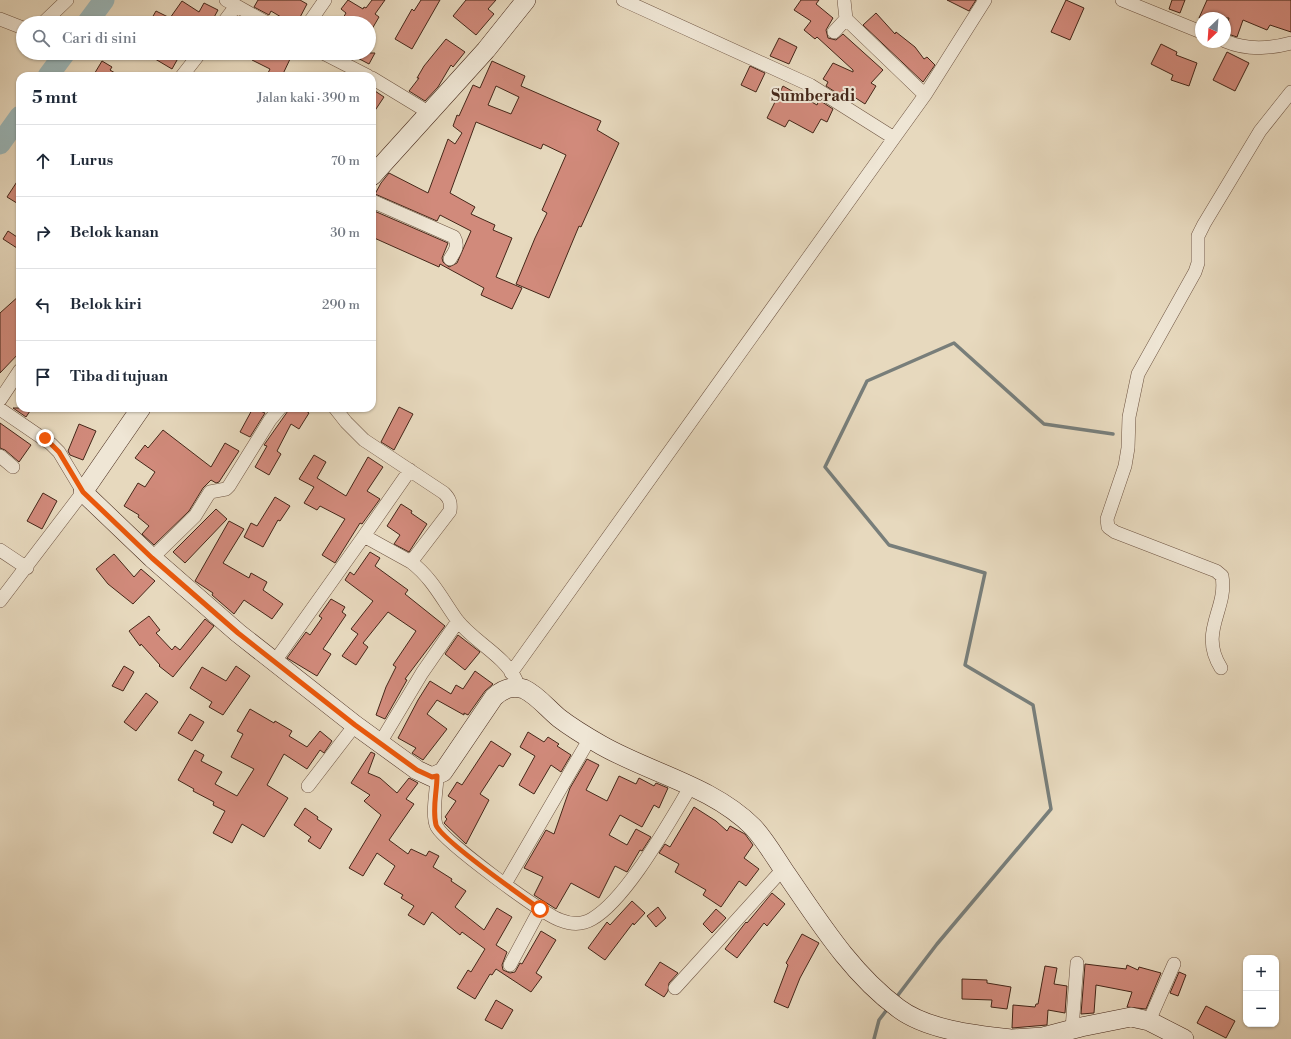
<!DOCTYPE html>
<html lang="id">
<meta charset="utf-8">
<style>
body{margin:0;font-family:"Libre Bodoni",serif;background:#f6f6f7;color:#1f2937}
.controls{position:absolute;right:12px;bottom:12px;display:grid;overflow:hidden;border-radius:8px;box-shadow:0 1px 3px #0004}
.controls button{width:36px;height:36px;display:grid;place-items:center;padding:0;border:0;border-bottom:1px solid #e0e1e3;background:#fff;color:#1f2937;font:20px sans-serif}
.compass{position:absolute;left:1195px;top:12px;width:36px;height:36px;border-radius:50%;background:#fff;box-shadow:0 1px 3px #0004;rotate:205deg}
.stop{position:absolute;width:12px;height:12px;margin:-9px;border:3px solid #ea580c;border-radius:50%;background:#fff}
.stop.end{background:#ea580c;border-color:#fff;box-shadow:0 1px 4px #0008}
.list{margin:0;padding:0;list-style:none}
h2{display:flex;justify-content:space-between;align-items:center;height:52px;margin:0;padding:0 16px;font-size:17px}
h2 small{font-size:13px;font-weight:400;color:#747a83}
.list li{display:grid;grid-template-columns:26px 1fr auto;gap:12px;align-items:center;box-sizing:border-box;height:72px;padding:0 16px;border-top:1px solid #e0e1e3}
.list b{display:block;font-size:15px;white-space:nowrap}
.list em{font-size:13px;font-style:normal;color:#747a83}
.icon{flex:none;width:22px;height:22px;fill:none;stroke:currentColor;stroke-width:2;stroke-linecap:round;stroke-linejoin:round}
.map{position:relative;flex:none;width:1291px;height:1039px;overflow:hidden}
.search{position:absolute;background:#fff;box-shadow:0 1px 3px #0004;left:16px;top:16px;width:360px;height:44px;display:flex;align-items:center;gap:10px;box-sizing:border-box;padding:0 14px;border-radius:22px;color:#747a83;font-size:15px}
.panel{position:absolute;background:#fff;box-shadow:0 1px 3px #0004;left:16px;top:72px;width:360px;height:340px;border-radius:12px}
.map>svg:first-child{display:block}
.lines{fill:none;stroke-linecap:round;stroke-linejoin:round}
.stream{stroke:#787e7a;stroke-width:3.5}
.river{stroke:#9ab8bb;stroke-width:21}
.building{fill:#d18a7b;stroke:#452719;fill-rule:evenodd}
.street-casing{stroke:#6e5442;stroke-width:14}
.secondary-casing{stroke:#452719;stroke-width:20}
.street{stroke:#efe6d5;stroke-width:13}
.secondary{stroke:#efe6d5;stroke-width:19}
.route{stroke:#ea580c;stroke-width:5}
.labels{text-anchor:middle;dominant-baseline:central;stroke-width:4;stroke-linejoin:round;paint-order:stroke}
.quarter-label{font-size:16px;font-weight:bold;fill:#452719;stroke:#efe6d5}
</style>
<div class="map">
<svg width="1291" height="1039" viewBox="0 0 1291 1039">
<rect width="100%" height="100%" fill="#e7d9be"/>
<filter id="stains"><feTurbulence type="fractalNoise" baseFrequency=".005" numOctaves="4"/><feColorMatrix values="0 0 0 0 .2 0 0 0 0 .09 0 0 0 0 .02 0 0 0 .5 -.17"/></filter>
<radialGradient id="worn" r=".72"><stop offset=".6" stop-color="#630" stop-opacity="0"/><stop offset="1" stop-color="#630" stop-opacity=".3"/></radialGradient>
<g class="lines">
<path class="stream" d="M895,999l42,-55 114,-135 -18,-104 -68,-40 20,-92 -96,-28 -64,-78 42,-86 87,-38 90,81 69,10
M874,1039l5,-19 10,-13"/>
<path class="river" d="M87,23l17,-23
M48,76l17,-23
M0,144l20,-28"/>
</g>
<path class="building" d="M258,0h42l7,4 -10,19h-6l-20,-12 -2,4 -15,-8z
M348,0l15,9 1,-2 2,1 6,-8h13l-10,14 4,3 -7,12 -3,-2v-4h-6l-7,-5 -3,5h-13l6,-10 -5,-4z
M421,0h19l-28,49 -17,-10 17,-30 2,2z
M466,0h30l-8,9 6,5 -18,21 -23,-19z
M801,0h18l-3,4 17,14 -7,12 2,8 8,2 7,-6 40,36 -12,13 5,3 -11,18 -20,-13 -5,4 -14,-9 2,-4 -5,-3 10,-16 20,9v-2l-36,-33 -2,2 -11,-9 7,-9 -17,-11z
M947,0h29l-7,11z
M1066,0l18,8 -14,32 -19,-8z
M1172,0h13l-5,13 -11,-4z
M1207,0h84v32l-21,-7 -3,5 -24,-10 -6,17 -12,-4 4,-15h-30z
M182,1l17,11 5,-9 14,7 -6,11 3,2h-66l7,-12 14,7z
M876,13l19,21 1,-2 19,15 9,12 3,-2 8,8 -12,17 -60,-57z
M779,38l18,9 -8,17 -19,-8z
M446,39l19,13 -12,15 -2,-2 -13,22 -13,14 -16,-10 10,-13h-2l7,-12z
M1161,44l16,8 -1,3 21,8 -8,23 -18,-6 2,-5 -22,-11z
M1227,52l22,11 -14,28 -22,-11z
M145,53h36l-9,16z
M256,53h26l9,4 -9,19h-7l-7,-3 2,-4 -18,-9z
M348,53h27l-6,11z
M102,61l10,6 -2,3 10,6h-27z
M492,61l33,15 -4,10 80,35 -4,9 22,13 -38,84 -2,-1 -30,72 -33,-14 19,-46 12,-25 -5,-3 24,-55 -23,-11 -2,5 -65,-27 -26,71 25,14 -4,7 24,11 -2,5 19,8 -16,39 26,11 -10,21 -31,-14 3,-7 -44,-24 -1,3 -67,-30v-27l76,33 -6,15 1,4 6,5 8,-4 14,-32 -31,-16 -3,6 -62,-27 6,-11 8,-10 39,20 20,-54 7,5 7,-11 -9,-7 4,-11 2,1 14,-31 7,3zM496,86l23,11 -8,17 -23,-9z
M750,66l15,7 -9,19 -15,-7z
M783,86l34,19 2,-5 14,9 -6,13 -6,-3 -8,14 -24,-13 -4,7 -18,-9z
M372,89l12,8 -12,18z
M20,177v28l-13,-8z
M8,231l12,8v11l-17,-11z
M20,295v57l-20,21v-60z
M399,407l14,7 -19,36 -13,-8z
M13,408h19l-6,9z
M253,408l12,5 -15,24 -10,-5z
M290,408h12l7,5 -10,16 -8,-5 -14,27 4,3 -12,21 -14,-8 12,-21 -3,-1z
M0,423l31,22 -12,17 -14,-12 -5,-2z
M79,424l17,7 -13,29 -13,-5 -2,-4z
M163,430l48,37 14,-24 14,8 -20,31 -3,1 -5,-3 -8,8 -14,23 -35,34 -12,-11 7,-8 -11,-9 1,-2 -15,-9 14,-23 7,4 10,-15 -20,-14 10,-13 3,3z
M314,455l12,7 -9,16 29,18 22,-39 15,10 -16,24 13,8 -18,25 -2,-1 -25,40 -13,-8 23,-36 -25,-13 -3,4 -13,-7 10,-16 -15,-8z
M43,493l14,8 -15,28 -15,-8z
M275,497l15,9 -10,15 -2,-1 -15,27 -19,-10 7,-14 6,3z
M401,504l11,7 -1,2 16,11 -18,28 -15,-8 6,-9 -13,-9z
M216,509l11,10 -42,44 -12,-11z
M229,521l15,8 -21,34 26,15 2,-5 16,9 -4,8 20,14 -11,15 -28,-19 -10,14 -22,-19 1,-2 -18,-12z
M370,552l10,6 -5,8 33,24 -3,4 40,32 -40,53 2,1 -22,39 -9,-4 10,-28 10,-20 -3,-2 23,-34 -28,-19 -25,31 5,4 -12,18 -14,-9 16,-22 -7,-5 22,-28 -28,-21 5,-8 4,3z
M114,554l20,23 7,-8 14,12 -22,23 -25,-20 -12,-15z
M331,599l14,8 -3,5 4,3 -23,34 8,5 -14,22 -30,-18 19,-26 4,3 12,-17 -3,-2z
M149,616l11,14 -4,3 16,17 3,-4 5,4 25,-31 9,7 -41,51 -14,-11 1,-1 -19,-21 -1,2 -11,-15z
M458,635l22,17 -15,18 -20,-16z
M124,666l10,6 -11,19 -11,-5z
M236,666l14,10 -27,39 -14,-8 3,-5 -22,-14 12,-21 24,14z
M475,671l18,13 -8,7 -17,24 -4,-2v2l-27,-15 -10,14 20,15 -24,31 -11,-7 4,-5 -18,-10 20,-38 12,-19 21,13 5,-9 7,4z
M146,693l12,9 -22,29 -12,-9z
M250,709l24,14 1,-2 17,10 -3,5 18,11 13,-16 12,10 -8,12 -4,-3 -13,19 -23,-15 -17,31 21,13 -24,39 -22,-13 -10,19 -19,-10 12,-22 -12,-6 1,-3 -21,-11 1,-2 -16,-9 17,-30 9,5 -3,6 21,11 -7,12 22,12 17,-27 -23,-12 12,-23 -6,-3z
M190,714l14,8 -12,19 -14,-8z
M528,732l16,10 4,-5 11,7 -2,2 14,9 -10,17 -10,-7 -17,29 -15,-9 16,-29 -15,-9z
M491,741l20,13 -8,13 -4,-2 -19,29 9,6 -23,44 -22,-21 3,-4 -2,-2 11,-16 -8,-5 9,-14 5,3z
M371,752l4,2 -7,19 12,5 17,15 12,-15 9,5 -12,16 8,5 -25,36 19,14 3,-5 15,7 3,-5 10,5 -6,11 19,12 -1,2 15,10 -11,16 29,23 13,-22 15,9 -16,28 11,7 -5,13 1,5 7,3 5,-1 5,-9 2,1 19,-33 15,9 -20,33 6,4 -11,15 -35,-23 -4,6 -2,-1 -15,25 -18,-11 11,-18 3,2 14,-23 -23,-17 -2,3 -28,-23 -8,13 -16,-10 6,-9 -13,-8 2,-3 -19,-11 11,-18 -18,-13 -14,23 -14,-8 32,-53 -17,-14 6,-6 -19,-12z
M587,759l12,6 -13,25 21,11 12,-25 17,8 3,-6 15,8 2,-3 12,5 -9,20 -5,-3 -12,22 -22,-12 -11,20 18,10 9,-16 15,8 -9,14 -2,-1 -13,22 -12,-6 -16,32 -28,-15 -15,26 -22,-14 9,-18 -19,-9 22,-38 8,4 16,-46z
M694,807l22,14 11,10 3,-5 15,8 8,11 -9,13 15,11 -13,17 -7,-5 -18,26 -18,-12 3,-5 -31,-18 4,-8 -20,-11 6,-9 5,3z
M305,808l13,9 -1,2 15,10 -12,20 -12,-8 3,-4 -17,-12z
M772,893l13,11 -18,22 -3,-3 -27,35 -12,-9 21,-27 1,1z
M632,901l13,12 -11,12 -1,-2 -28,37 -17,-12 19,-26 3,3z
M658,907l8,11 -10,9 -9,-11z
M716,909l10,9 -14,15 -9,-9z
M802,934l17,9 -19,35 -12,30 -14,-6 14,-37 -2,-2z
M660,962l18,11 -9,10 -1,8 -4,6 -19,-12z
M1085,964l41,5 1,-4 11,5 1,-3 22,6 -15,36 -19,-2 5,-15 -36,-7 -2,28 -13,1z
M1045,966l12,2 -3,16 13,2 -2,27 -17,-3 -1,15 -35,3 1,-23 22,2 1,-3h2z
M1179,972l7,3 -8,21 -8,-3z
M962,979l25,1v3l24,4 -4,22 -16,-2 1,-7 -30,-1z
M496,1000l17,10 -11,19 -17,-9z
M1206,1006l29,15 -9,17 -29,-15z"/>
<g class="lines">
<g class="street-casing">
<path id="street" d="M226,0l41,23
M623,0l187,85 84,53
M1122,0l79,32
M0,19l23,9
M846,19l79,76
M43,23l24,-23
M223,23l13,-17
M309,23l16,-23
M834,32l12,-13 -2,-19
M1225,41c21,9 44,8 66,2
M323,53l45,23
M182,76l18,-23
M372,78l56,34
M372,201l82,36c5,9 1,14 -4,22
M0,400l20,-30
M335,408l11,14 18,18 80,53c6,6 7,10 6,18l-39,51c21,16 31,37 46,58 17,22 47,35 59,60
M0,409l51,35 8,8 24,40 -83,109
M0,456l13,11
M410,470l-46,66 47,26
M0,550l27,18
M152,558l43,-42 15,-24 16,-3 3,-3 41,-66 10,-12
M275,661l89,-125
M1221,668c-23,-37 7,-58 1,-92l-6,-5 -101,-39 -7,-5 -1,-8 18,-53 3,-18 1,-31 9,-43 57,-102 3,-9v-27l6,-12 56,-93 31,-39
M511,673l383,-535 31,-43 60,-95
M380,743l42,-70 36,-52
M437,776c0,13 -6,40 0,51 9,16 105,87 123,93 10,4 22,5 32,-1 35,-20 77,-97 99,-133
M308,786l47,-61
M505,884l85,-146
M510,965l30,-56
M675,988l108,-119
M1149,1021l25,-57
M1072,1029l5,-66"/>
</g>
<g class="secondary-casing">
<path id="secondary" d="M372,176l114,-126 40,-50
M141,408l-58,84 69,66 86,75 117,92 62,45 15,7 11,-5 51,-75c9,-8 18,-12 30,-8 13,6 24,20 35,29 13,10 28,19 42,27 49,28 111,41 152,82 13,14 23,32 34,48 33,48 64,98 111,133 29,22 77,27 113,31
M1012,1039l31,-2 38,-10 50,-10 18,4 35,18"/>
</g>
<use href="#street" class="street"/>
<use href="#secondary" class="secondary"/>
</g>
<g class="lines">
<path class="route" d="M45,438l14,14 24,40 69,66 86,75 117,92 62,45 15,7 5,-1c0,16 -5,33 -1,49 5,14 87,72 104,84"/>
</g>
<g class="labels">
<g class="quarter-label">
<text x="813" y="96">Sumberadi</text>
</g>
</g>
<rect width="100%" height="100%" filter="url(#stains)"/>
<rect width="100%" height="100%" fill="url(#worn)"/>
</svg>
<div class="controls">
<button>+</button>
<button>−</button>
</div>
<svg class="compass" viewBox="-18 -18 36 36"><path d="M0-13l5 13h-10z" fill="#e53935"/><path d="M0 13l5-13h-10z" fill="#747a83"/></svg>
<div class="stop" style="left:540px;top:909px"></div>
<div class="stop end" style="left:45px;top:438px"></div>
<div class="search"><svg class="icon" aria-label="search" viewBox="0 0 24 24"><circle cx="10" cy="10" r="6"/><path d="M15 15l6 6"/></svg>Cari di sini</div>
<section class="panel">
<h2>5 mnt<small>Jalan kaki · 390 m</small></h2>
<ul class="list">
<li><svg class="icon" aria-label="ahead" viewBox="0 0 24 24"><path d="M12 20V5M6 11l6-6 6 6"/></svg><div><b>Lurus</b></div><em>70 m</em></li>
<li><svg class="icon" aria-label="right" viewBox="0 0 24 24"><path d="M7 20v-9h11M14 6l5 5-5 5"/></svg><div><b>Belok kanan</b></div><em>30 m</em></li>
<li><svg class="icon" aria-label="left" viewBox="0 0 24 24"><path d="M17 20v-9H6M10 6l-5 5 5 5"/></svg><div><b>Belok kiri</b></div><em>290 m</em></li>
<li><svg class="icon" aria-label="arrive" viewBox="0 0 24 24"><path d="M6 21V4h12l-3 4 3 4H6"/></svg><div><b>Tiba di tujuan</b></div></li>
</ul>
</section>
</div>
